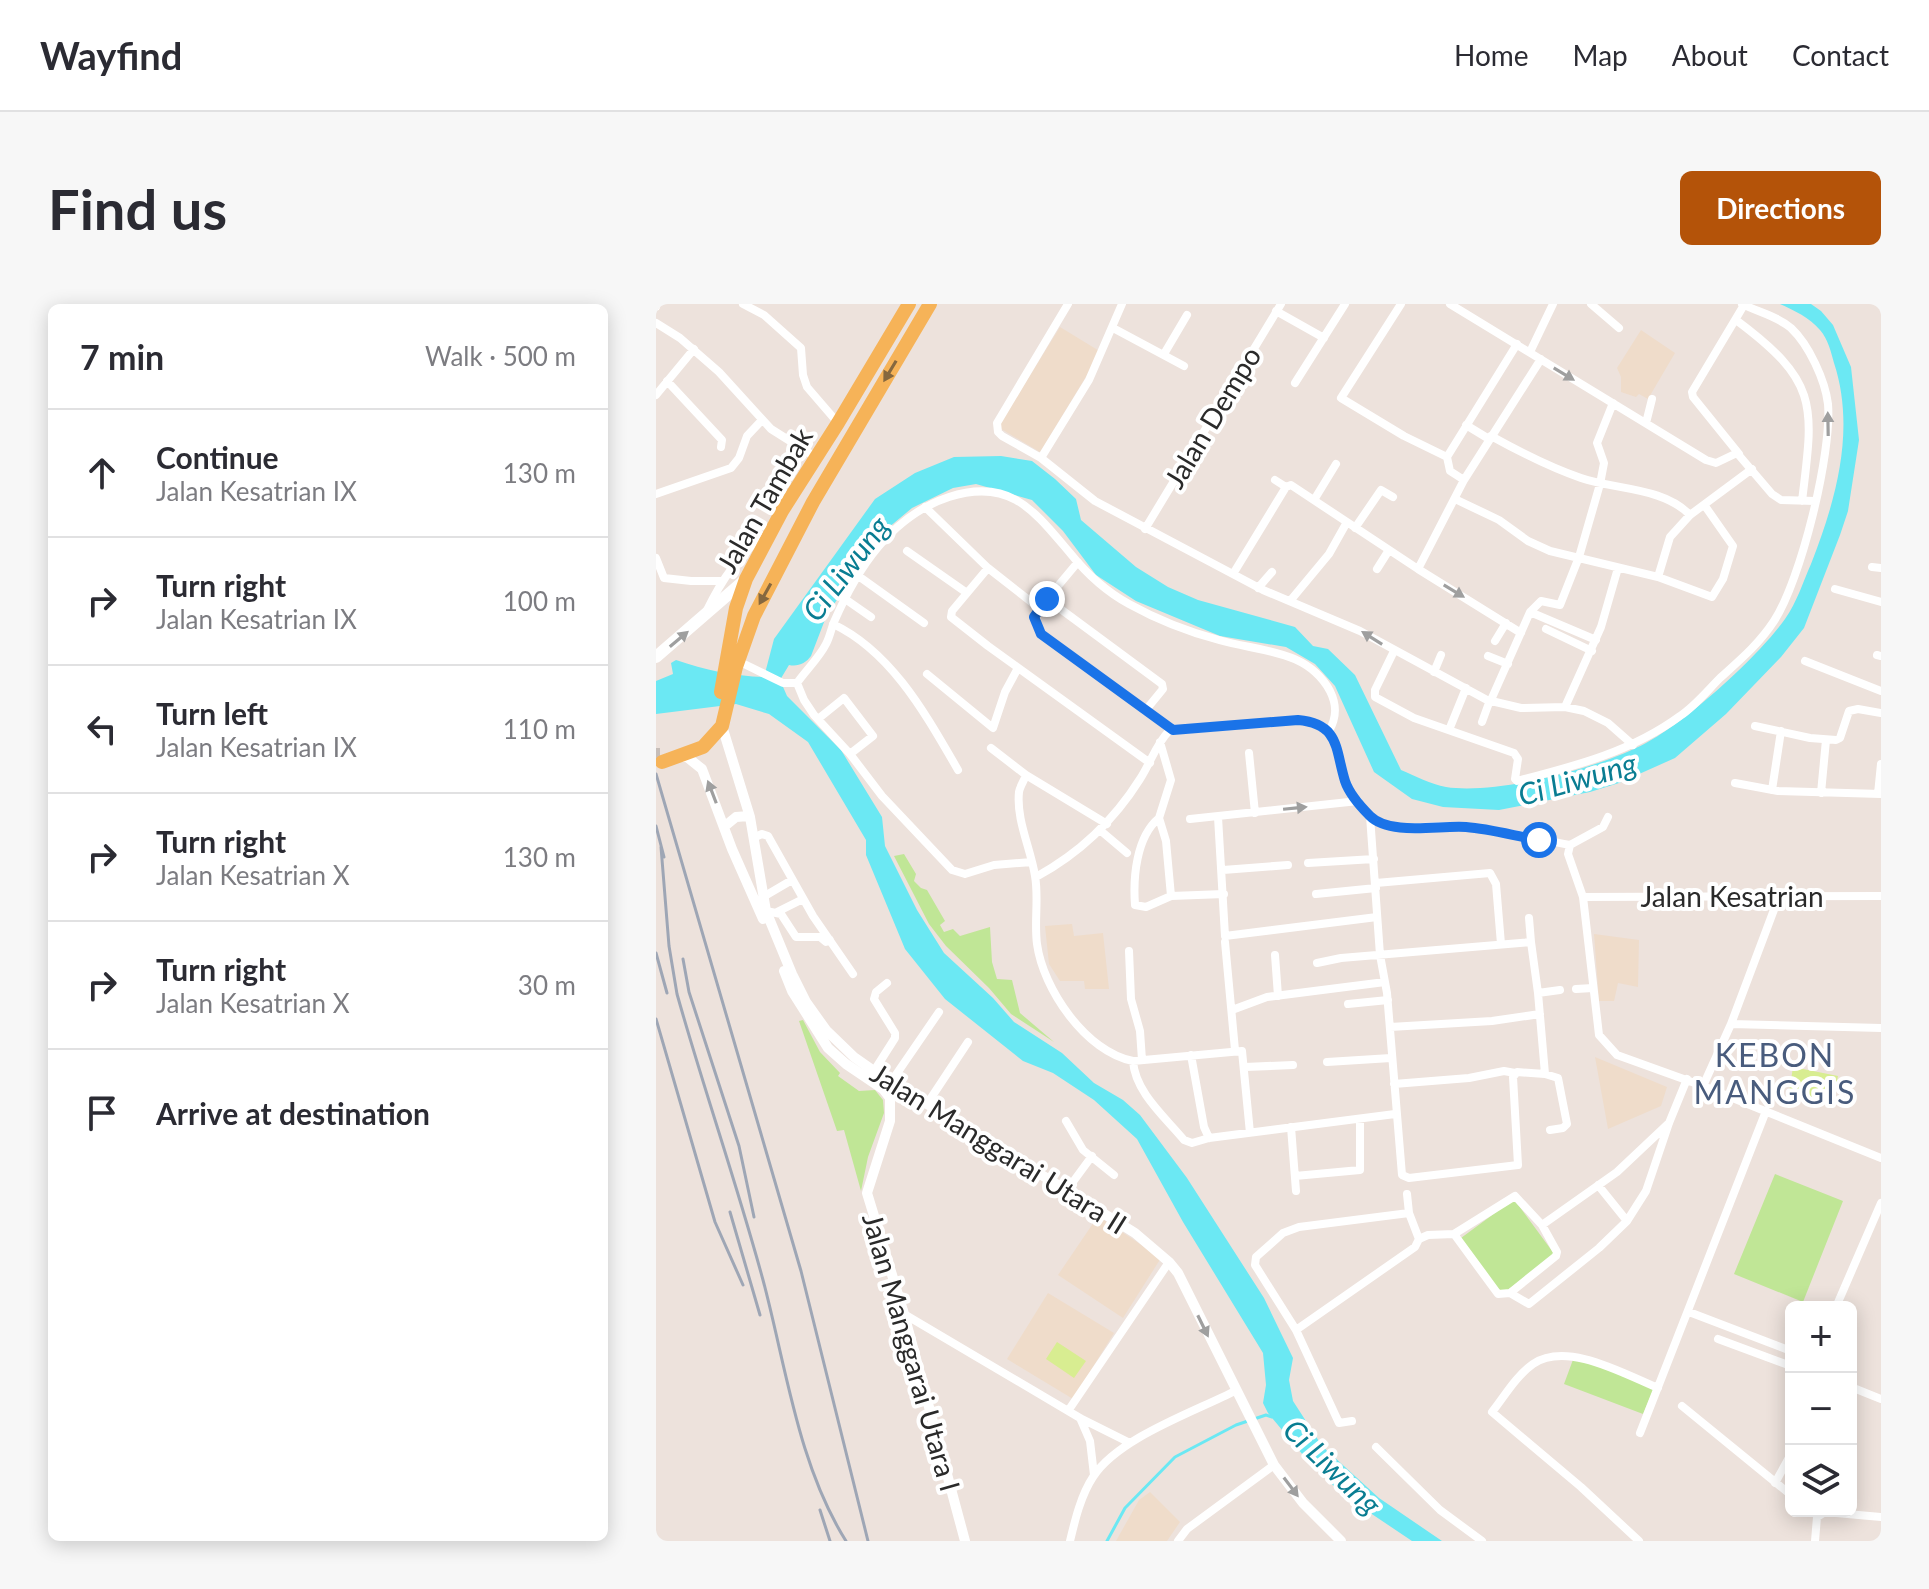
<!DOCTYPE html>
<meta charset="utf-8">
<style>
body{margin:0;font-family:Lato,sans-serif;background:#f7f7f7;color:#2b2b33}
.controls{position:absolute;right:24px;bottom:24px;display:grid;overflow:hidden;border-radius:12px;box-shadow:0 4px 20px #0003}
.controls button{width:72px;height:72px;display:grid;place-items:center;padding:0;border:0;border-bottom:2px solid #e1e1e2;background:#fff;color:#2b2b33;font:40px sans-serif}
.stop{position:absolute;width:24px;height:24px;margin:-18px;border:6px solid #1a73e8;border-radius:50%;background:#fff}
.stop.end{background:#1a73e8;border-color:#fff;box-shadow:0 2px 8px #0008}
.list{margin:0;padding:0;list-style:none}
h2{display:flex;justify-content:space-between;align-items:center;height:104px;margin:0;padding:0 32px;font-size:34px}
h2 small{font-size:26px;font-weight:400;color:#7c7c81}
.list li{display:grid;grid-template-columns:52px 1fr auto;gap:24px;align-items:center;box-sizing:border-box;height:128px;padding:0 32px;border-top:2px solid #e1e1e2}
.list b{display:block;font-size:30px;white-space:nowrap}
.list p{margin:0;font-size:26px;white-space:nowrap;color:#7c7c81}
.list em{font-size:26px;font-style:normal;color:#7c7c81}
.icon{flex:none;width:44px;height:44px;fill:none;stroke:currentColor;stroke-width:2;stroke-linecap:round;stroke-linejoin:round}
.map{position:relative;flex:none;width:1225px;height:1237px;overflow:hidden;border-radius:12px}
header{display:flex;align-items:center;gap:48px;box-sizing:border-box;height:112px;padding:0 40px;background:#fff;border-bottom:2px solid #e1e1e2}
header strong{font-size:38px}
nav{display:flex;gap:44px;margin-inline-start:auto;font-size:28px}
.intro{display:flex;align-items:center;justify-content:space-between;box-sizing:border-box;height:192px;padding:0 48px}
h1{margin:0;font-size:56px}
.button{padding:20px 36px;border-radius:12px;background:#b45309;color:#fff;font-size:28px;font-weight:700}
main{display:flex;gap:48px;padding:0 48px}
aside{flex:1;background:#fff;border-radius:12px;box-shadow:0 4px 20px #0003}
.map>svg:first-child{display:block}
.education{fill:#efdcca}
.green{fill:#c0e696}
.pitch{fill:#d8ed91}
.water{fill:#6be8f3}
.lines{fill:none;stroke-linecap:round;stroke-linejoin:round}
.stream{stroke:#6be8f3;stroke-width:3}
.primary-tunnel{stroke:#c6bdb8;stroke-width:14;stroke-dasharray:14 7;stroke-linecap:butt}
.minor{stroke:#fff;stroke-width:8}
.tertiary{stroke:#fff;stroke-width:10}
.secondary{stroke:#fff;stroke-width:12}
.primary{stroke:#f6b358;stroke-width:14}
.rail{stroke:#9ea6b5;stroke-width:3}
.oneway{fill:#86683f}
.oneway2{fill:#9f9f9f}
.route{stroke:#1a73e8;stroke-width:10}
.labels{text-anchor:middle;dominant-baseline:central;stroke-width:8;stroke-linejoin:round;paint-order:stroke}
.street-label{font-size:28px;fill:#2a2a2a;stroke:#fff}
.water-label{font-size:30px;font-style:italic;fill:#097d92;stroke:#fff}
.quarter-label{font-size:32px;letter-spacing:2px;fill:#495c7d;stroke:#fff}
</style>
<header>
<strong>Wayfind</strong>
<nav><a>Home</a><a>Map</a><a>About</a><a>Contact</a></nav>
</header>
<div class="intro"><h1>Find us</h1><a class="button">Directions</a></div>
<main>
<aside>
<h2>7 min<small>Walk · 500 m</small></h2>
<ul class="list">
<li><svg class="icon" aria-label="ahead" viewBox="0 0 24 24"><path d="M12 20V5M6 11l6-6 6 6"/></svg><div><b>Continue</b><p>Jalan Kesatrian IX</p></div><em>130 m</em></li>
<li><svg class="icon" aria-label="right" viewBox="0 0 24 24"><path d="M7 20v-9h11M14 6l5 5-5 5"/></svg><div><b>Turn right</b><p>Jalan Kesatrian IX</p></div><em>100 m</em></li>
<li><svg class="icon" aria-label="left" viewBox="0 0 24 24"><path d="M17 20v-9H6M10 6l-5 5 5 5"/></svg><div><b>Turn left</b><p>Jalan Kesatrian IX</p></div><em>110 m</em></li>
<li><svg class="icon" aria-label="right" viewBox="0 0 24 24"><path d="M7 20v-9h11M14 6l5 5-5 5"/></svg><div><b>Turn right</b><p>Jalan Kesatrian X</p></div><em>130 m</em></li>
<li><svg class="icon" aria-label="right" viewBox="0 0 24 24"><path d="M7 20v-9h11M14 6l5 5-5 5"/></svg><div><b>Turn right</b><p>Jalan Kesatrian X</p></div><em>30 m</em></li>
<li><svg class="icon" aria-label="arrive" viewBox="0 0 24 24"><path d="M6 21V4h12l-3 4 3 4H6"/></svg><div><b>Arrive at destination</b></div></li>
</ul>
</aside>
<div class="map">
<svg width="1225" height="1237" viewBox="0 0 1225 1237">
<rect width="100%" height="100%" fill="#ede2dc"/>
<path class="education" d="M404,23l41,25 -61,100 -42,-25z
M985,26l34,23 -27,46 -9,-5 -3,3 -15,-5v-15l-4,-9z
M416,620l2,12 29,-3 6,56h-24l-1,-8h-24l-11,-17 -4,-38z
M938,630l45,6 -1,47 -20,-4 -4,18h-15z
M939,753l72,30 -6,19 -53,23z
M442,912l63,42 -38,60 -65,-43z
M392,989l66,40 -41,66 -66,-40z
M494,1188l30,30 -13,19h-51l23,-41z"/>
<path class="green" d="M248,550l12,20 -2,7 7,7 6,2 18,31 -5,4 4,7 9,-3 7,7 30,-9 2,35 5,17 15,1 8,33 34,29 -43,-28 -22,-26 -43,-42 -17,-22 -35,-68z
M147,716l17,32 20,21 -2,3 21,15 16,-1 8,10 1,13 -16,44 -7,34 -17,-61 -7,1 -38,-110z
M1119,870l68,27 -40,101 -69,-28z
M858,895l41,56 -53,39 -41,-56z
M918,1053l80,31 -11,26 -79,-30z"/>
<path class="pitch" d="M1137,763l45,9 -5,26 -44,-9z
M401,1038l29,19 -12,17 -28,-19z"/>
<path class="water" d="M1124,0h31l10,7 12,14 18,42 8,73 -11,71 -8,24 -36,93 -23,29 -55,57 -51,44 -56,25 -29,9 -91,18 -56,-3 -31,-8 -38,-27 -39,-86 -20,-22 -29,-17 -66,-11 -84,-35 -40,-26 -33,-44 -31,-31 -56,-16 -23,4 -41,20 -36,30 -50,79 -15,39c-5,7 -13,11 -22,9l-9,15 7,16 54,54 41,67 3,29 32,64 27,43 49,45 21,24 48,31 32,30 29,17 17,15 47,63 77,120 29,60 -4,22 4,21 29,45 57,52 63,43h-30l-70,-47 -34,-33 -40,-48 -5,-10 3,-18 -3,-32 -80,-131 -46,-83 -43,-39 -41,-27 -30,-12 -78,-62 -40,-50 -39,-94v-15l-58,-98 -39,-28 -33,-10 -80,10v-33l17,-7 -2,-11 5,-3c29,10 57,16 88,17l10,-38 101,-140 40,-26 39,-16 47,-1 31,5 23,18 21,20 5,21 55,47 32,20 30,13 97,27 18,19 15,3 27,26 46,95c14,6 30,14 45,17 51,8 154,-19 200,-44 40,-21 113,-87 139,-124 12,-17 18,-37 26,-55 25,-64 45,-134 23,-201 -3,-11 -6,-24 -14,-33 -11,-13 -25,-19 -40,-26z"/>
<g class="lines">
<path class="stream" d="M451,1237l18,-33 50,-51 61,-32 30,-10 6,2"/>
<path class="primary-tunnel" d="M0,451h4"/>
<path class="minor" d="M87,0l21,11 37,33 2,27 4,12 31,36
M412,0l-71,119 1,9 4,4 39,22 54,43 168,89 97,41 127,69 34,8 44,-1 19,4 24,12 25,22
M745,0l-60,94 63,38 43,21
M794,0l256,156 10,3 21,-10 35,41 9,6 34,1
M935,0l28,24
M0,3l1,-3
M620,7l48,27
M1080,16c83,62 78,84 66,181
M0,19l24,15 39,34 52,57 46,29
M457,24l71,38
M874,48l23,-48
M508,50l23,-39
M11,77l55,59 -1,7
M639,79l50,-79
M0,91l38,-46
M990,119l6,-24
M810,121l23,14
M835,132c29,16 58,31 90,42 35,12 82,9 109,37l62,-46
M1083,150l-46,-57 -1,-5 52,-87
M385,154l48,-78 33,-76
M619,176l11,7
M808,176l-14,-9 -3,-14 70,-113
M0,190l75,-26 8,-10 8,-22 15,-16
M799,195l44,21 29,21 22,10 108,26 54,20 11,-18 10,-33 -28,-40
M658,196l22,-36
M269,203l63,61 51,40
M699,224l26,-38 12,7
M489,225l136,-225
M251,247l60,42
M0,254l8,20 27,3h30
M422,258l-41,49 -1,13 5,10 132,96
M1216,263l9,1
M332,264l-36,43 -1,6 37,29 162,117
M721,265l12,-19
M762,265l46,-89 77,-121
M577,270l53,-87 5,-2 127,84 103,64
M201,271l67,48
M1002,273l12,-40 20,-22
M602,284l14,-16
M1179,285l46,13
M391,295l115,85 1,5 -18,22
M192,297l23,16
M634,297l39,-47 18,-32
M50,308c16,-33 33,-58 62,-80
M874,308l66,28
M177,320c59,28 93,91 125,146
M890,325l46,22
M839,337l11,-18
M738,347l-19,39v7l39,21 100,35 4,6 -3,20 2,2c58,-15 114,-29 163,-65 15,-10 27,-25 40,-38 20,-18 39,-34 54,-57 27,-41 58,-168 54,-217 -3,-24 -19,-59 -37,-76 -14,-12 -33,-16 -49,-24
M1221,351l4,1
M832,352l20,8
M82,357l45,22h14
M1149,357l76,30
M778,368l7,-17
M271,370l66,54 12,-36 13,-24
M141,379c9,-13 22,-25 29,-39 4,-7 5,-15 8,-22 23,-53 57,-106 115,-125 62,-20 86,15 121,56 16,20 37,39 59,51 27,15 60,28 90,36 41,12 88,9 111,51 7,14 7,26 -1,40
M141,379l7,17 10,15 36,39 32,42 70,74 13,4 29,-9 38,-3
M835,396l39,-88 11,-11 19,4 19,-48 21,-73 4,-21 -7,-20 16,-40
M909,403l36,-80 17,-59
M162,415l26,-21 29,38 -23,18
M826,418l8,-22
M1099,422l55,12 26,2 4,-2 9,-27 9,-2 23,4
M793,426l17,-42
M504,438l11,38 -12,38 7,23 5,55
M335,444l35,27 81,49
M593,449l6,60
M370,471c-2,6 -6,11 -7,17 -3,28 12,57 16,84 4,22 -1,45 2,68 6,45 49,108 96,117l109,-10 8,82
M1079,479l43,8 103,3
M1116,486l9,-59
M1165,489l5,-53
M1222,490l3,-30
M714,512l10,139 7,38 15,182 7,3 109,-13 -5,-88 4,-5 28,2 13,4 9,46 -4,4 -13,2
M562,513l7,119 152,-19
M503,514c-23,19 -26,60 -24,87l11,2 25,-11 53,-2
M534,515l168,-18
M445,527l26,22
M99,533l7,-3 6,2 45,80 40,58
M914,541l33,-18 5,-10
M652,559l66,-4
M567,566l65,-5
M380,573c44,-24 77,-55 104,-98 10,-15 16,-35 29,-48l129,-11c42,3 37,29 47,61 5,13 19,31 30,39 13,9 27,7 42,7 16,0 33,-2 49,0 35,3 70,12 104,18l-2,9 15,43 16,138 18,20 86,31 28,-62 44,-117 2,-12
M720,579l114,-10 6,11 5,60
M660,590l60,-6
M107,593l29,-17
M927,593l298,-1
M110,607l15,3 15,23h24l6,5 4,-2
M121,608l26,-13
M873,614l2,24
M569,638l10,108
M473,647l2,48 9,32 2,29
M619,651l3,41
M661,659l24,-5 190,-16 7,51 22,-3
M920,685l17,-1
M882,689l7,81
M692,700l40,-4
M576,706l35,-13 118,-15
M1075,720l150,4
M734,723l102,-6 48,-7
M535,751l13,72 5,11
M477,757c2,31 32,56 51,79l8,3 17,-5 186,-24
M671,758l64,-4
M589,763l48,-2
M218,767l21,-33v-5l-21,-34 2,-7 11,-9
M235,778l48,-70
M738,780l75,-6 35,-7 11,2
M1047,782l178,72
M271,800l41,-62
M410,817l17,29 31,25
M635,823l5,64
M639,872l65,-6v-51
M942,881l29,36
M411,886l25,-34
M751,890l2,19
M798,930l44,60 12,-1 19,11 70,-56 28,-27 19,-30 23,-68 18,-44
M763,935l-10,-26 -110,14 -16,6 -27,24 -1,8 41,65 119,-83 4,-8 9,-4 26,-1 61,-38 27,29 75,-53 52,-49
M854,989l46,-37 1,-4 -15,-27
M1180,1003l45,-104
M1033,1008l102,39
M248,1010l176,104 50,25
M640,1026l43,93 13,-2
M1062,1035l73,27
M1195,1083l30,12
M1026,1102l109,89
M412,1107l101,-149
M424,1114l10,23 4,34
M984,1129l126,-322
M720,1143l64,63 42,31
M1119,1179l16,-29
M1161,1213l8,-5 56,5
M414,1237c5,-21 11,-46 23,-64 25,-39 101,-65 142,-86
M522,1237l9,-12 87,-64
M983,1237l-58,-54 -89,-75c12,-15 24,-36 41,-48 34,-23 91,10 125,24
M1159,1237l2,-24"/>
<path class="tertiary" d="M66,422l28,91 16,94 26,63 14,28 20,28 28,27 20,14 261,162 34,29 9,11 96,192 29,38 38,38
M26,453h5l15,12 30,80 31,70
M69,522l11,-9 13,-1
M128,667l8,20 36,57 18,16 37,25 7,9v23l-23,72 37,121 61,227"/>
<path class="secondary" d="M0,353l90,-78"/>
<path class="primary" d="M65,388l15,-84 10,-29 36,-68 56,-88 71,-119
M6,458l41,-15 19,-21 14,-59 18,-51 59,-114 117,-198"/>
<path class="rail" d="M0,470l145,497 67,270
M0,522l8,31
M5,543l8,99 8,48c27,96 60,190 86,286 23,86 35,185 83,261
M0,649l11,40
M27,655l6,33 50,154 15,71
M0,715l59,203 28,63
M74,908l30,103
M164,1206l10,31"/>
</g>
<defs><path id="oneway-solid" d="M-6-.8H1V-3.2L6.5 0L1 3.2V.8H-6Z" transform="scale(2)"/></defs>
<g class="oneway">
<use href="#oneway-solid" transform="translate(234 67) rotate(121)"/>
<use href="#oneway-solid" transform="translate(109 290) rotate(119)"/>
</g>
<g class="oneway2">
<use href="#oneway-solid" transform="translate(908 70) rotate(31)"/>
<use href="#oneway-solid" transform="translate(1172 120) rotate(-91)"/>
<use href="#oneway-solid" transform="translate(798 287) rotate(31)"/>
<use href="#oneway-solid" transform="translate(716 334) rotate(-148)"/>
<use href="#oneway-solid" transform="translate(23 335) rotate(-40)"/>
<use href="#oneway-solid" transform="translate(56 488) rotate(-111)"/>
<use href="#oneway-solid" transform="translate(639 504) rotate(-6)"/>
<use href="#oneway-solid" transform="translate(547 1022) rotate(64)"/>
<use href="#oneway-solid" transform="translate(635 1183) rotate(53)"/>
</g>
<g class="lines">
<path class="route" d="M391,295l-13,18 7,17 132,96 125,-10c42,4 37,29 47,61 4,12 16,26 25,35 20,20 69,9 96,11 25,2 49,9 73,13"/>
</g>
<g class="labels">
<g class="street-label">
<text transform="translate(556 113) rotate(-59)">Jalan Dempo</text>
<text transform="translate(108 196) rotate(-60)">Jalan Tambak</text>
<text x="1076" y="592">Jalan Kesatrian</text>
<text transform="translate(343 844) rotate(32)">Jalan Manggarai Utara II</text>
<text transform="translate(256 1048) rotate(74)">Jalan Manggarai Utara I</text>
</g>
<g class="water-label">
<text transform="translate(189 264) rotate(-53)">Ci Liwung</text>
<text transform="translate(921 474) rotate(-16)">Ci Liwung</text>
<text transform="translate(677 1162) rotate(44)">Ci Liwung</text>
</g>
<g class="quarter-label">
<text x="1119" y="750">KEBON<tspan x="1119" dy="37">MANGGIS</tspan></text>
</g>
</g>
</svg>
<div class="controls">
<button>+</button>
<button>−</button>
<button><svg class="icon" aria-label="layers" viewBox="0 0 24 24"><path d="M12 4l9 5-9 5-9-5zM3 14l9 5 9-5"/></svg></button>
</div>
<div class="stop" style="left:883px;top:536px"></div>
<div class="stop end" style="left:391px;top:295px"></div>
</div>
</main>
